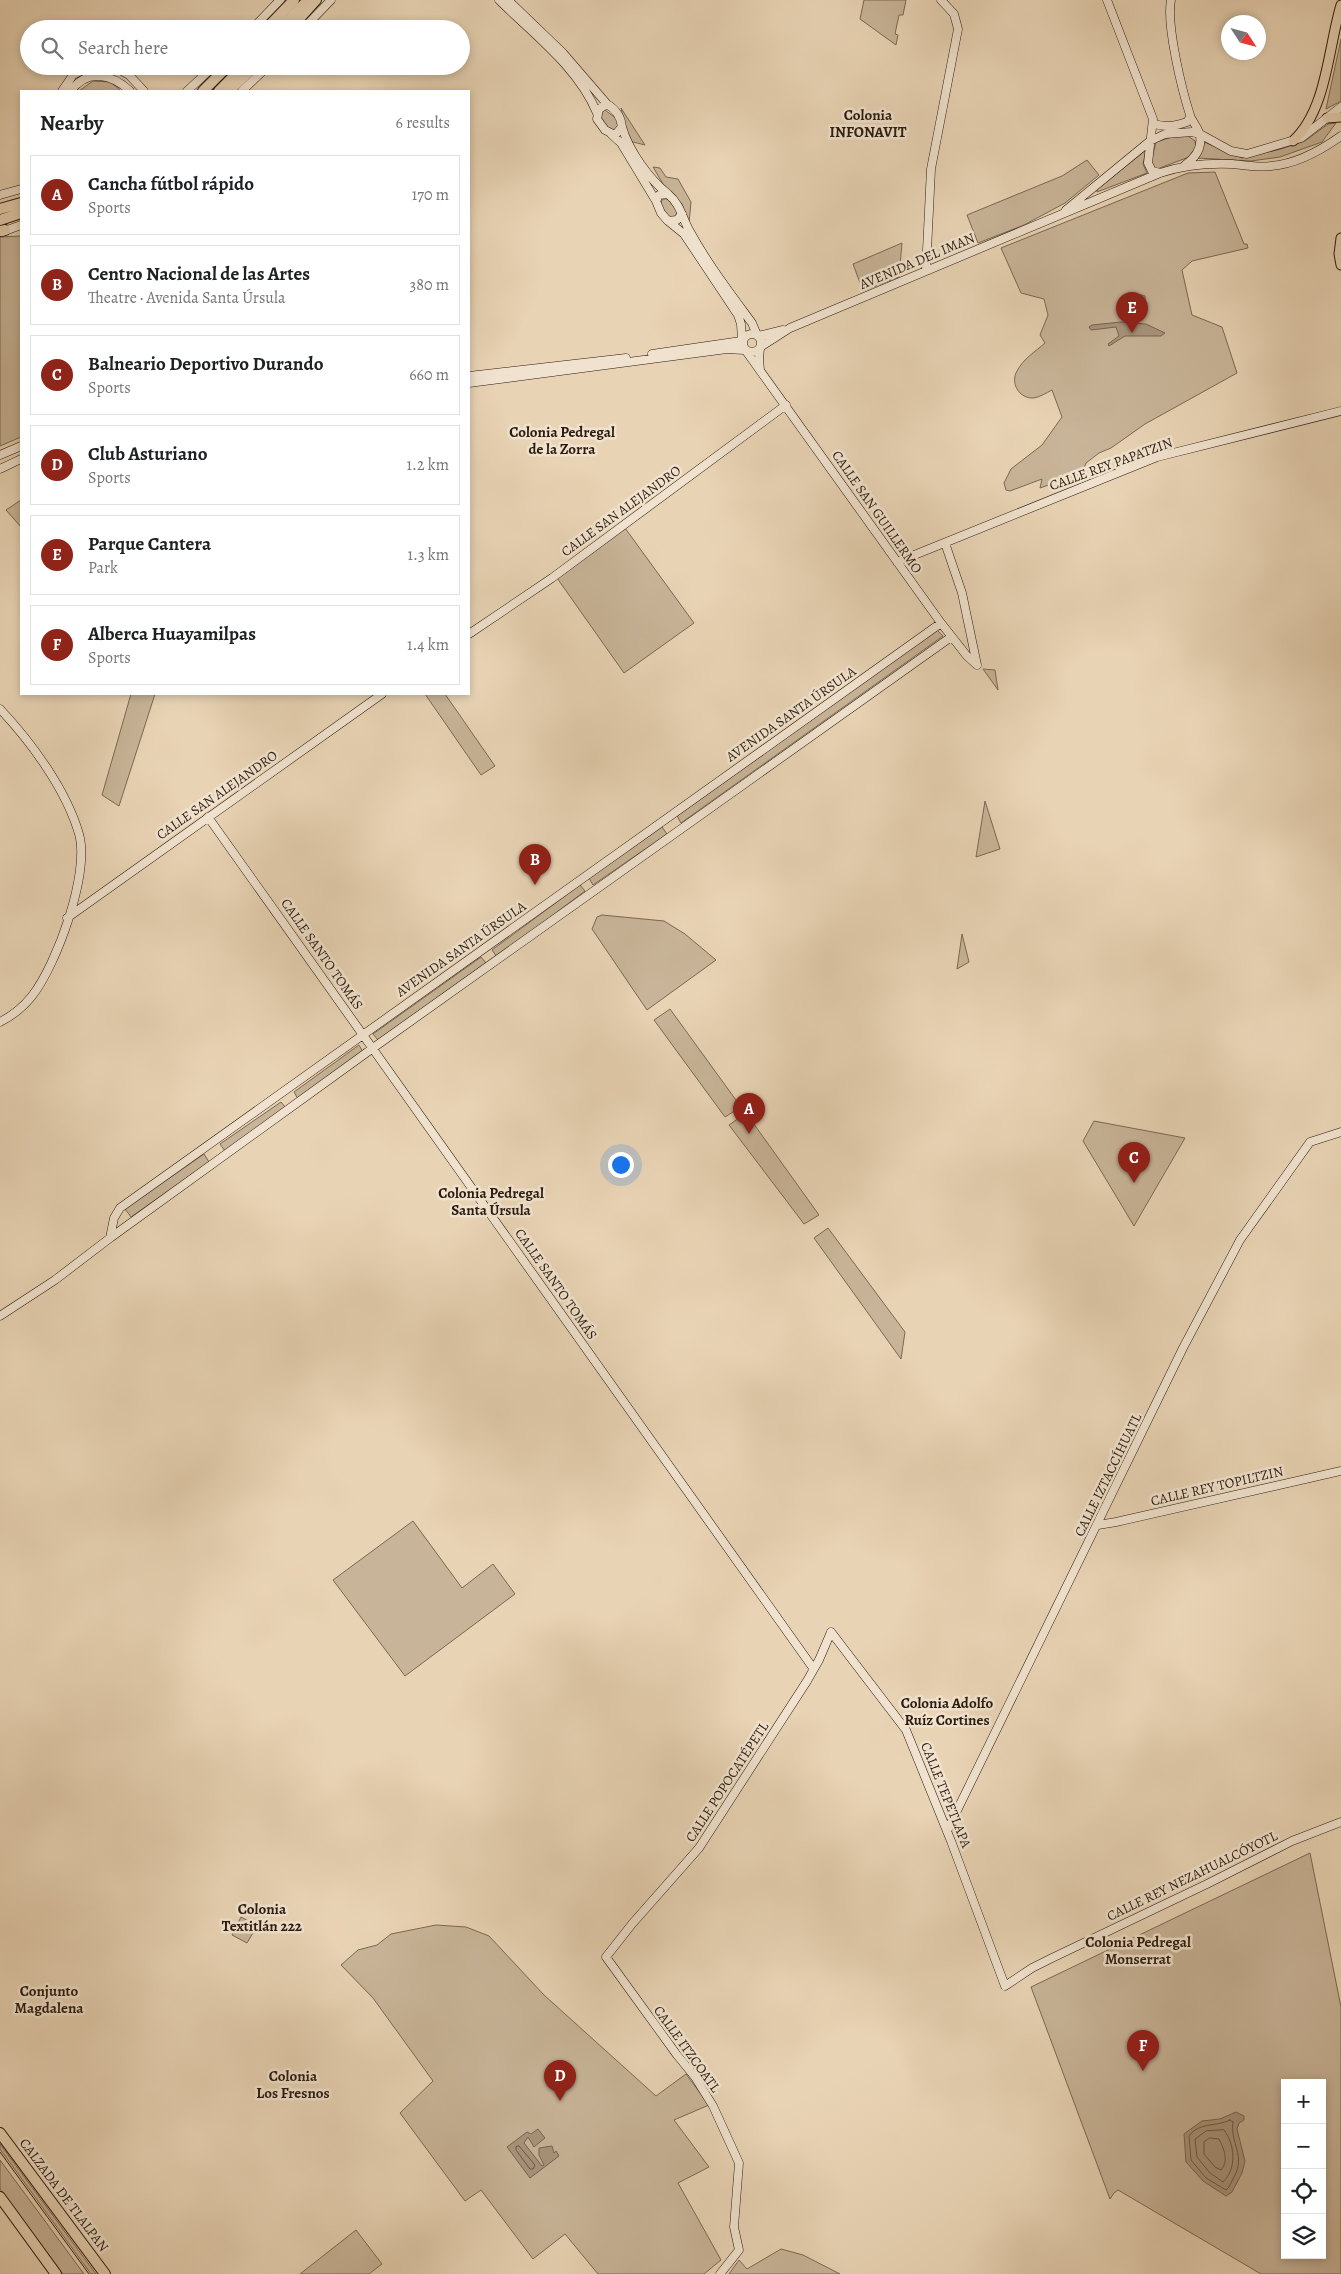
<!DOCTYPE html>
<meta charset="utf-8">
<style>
body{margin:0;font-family:Alegreya,serif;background:#f2f2f2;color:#202124}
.controls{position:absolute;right:15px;bottom:15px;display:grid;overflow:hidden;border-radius:0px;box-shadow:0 2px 8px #0003}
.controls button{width:45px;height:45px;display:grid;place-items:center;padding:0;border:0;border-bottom:1px solid #e0e0e0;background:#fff;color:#202124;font:25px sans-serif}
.compass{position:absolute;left:1221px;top:15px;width:45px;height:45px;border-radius:50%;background:#fff;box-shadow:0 2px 8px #0003;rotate:126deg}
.you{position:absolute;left:620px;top:1164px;width:18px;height:18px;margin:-12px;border:4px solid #fff;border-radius:50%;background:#1a73e8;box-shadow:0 0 0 8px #1a73e833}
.badge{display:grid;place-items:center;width:32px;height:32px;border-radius:50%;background:#8f2418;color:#fff;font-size:16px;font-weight:700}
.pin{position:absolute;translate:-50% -41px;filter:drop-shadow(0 1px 2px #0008)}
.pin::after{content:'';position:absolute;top:26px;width:18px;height:15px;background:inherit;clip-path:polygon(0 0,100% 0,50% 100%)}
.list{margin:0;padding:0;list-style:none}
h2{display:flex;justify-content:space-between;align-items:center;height:65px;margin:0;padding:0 20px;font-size:21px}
h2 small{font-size:16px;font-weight:400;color:#757577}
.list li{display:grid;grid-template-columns:32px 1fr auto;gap:15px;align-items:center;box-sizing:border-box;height:80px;margin:0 10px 10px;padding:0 10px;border:1px solid #e0e0e0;border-radius:0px}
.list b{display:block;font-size:19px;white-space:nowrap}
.list p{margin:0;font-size:16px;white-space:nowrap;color:#757577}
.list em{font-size:16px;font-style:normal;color:#757577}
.icon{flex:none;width:28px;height:28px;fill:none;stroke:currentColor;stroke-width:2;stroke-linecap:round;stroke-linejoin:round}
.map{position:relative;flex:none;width:1341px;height:2274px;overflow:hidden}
.search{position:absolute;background:#fff;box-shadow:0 2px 8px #0003;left:20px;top:20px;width:450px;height:55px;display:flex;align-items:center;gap:12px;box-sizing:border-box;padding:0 18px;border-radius:28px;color:#757577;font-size:19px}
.panel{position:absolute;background:#fff;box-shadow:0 2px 8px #0003;left:20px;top:90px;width:450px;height:605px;border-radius:0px}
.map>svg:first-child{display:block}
.green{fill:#c8b498;stroke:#7a6853;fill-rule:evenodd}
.water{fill:#a8947c;stroke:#766450}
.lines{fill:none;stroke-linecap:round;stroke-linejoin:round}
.shore{stroke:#6a5845;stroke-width:1}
.secondary-casing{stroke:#2b1b0e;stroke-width:9}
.primary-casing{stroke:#2b1b0e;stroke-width:11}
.highway-casing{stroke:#2b1b0e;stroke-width:12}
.secondary{stroke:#f0e2ce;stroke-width:8}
.primary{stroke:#e8d3b4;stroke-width:9}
.highway{stroke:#e8d3b4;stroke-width:10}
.tram{stroke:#2b1b0e;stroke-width:1}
.labels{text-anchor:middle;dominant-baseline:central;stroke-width:5;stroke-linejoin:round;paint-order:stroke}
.street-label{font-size:14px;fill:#2b1b0e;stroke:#f0e2ce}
.neighbourhood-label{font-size:15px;font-weight:bold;fill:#2b1b0e;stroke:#f0e2ce}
</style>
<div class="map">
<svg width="1341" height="2274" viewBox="0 0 1341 2274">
<rect width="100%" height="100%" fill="#e8d3b4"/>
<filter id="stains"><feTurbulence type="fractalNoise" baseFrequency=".004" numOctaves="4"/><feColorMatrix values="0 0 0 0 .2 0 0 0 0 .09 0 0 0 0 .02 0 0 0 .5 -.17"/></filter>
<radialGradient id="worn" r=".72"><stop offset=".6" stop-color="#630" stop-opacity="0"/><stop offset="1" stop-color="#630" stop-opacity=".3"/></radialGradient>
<path class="green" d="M864,0h42l-3,15h-4l-4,19 3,1 -2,10 -36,-26z
M1341,39v62l-15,8z
M93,81l18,1 10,9h-42z
M621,108l24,37 -12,-3 -5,-5z
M605,110l12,9 2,7 -3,4c-10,1 -16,-8 -15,-17z
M1336,123l-14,19 -42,15 -29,4 -55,-3 8,-16 38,16 39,-9 24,-8 23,-17z
M1188,136l7,5 1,6 -7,10 -32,12 -4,-1 -2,-5 5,-21 16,-5z
M1146,150l-3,14 4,9 -50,19v-3z
M1087,160l12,15 -34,28 -41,22 -46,18 -11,-28 95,-39z
M653,167l7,1 6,9 12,2 13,23 -2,21 -7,-19 -19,-20z
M1215,172l29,72h3l1,4 -56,13 -10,9 10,45 30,12 15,46 -92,51 -34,24 -12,5 -13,10 -4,10 -42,15 2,-9 -32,12 -4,-1 -2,-7 7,-14 31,-24 20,-28 -10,-27c-6,3 -12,7 -18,8 -15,1 -24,-15 -17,-27 6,-12 19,-20 28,-28l-5,-8 8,-20 -4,-16 -23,-6 -20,-45 187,-75z
M663,199h7l9,14 -4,5c-8,-1 -11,-7 -15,-14z
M21,236v201l-21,9v-209z
M902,243l-3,34 -36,14 -10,-27z
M21,500v27l-15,-17z
M625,528l69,95 -70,50 -67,-95z
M937,630l6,6 -262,187 -4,-7z
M983,669l12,1 3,20z
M131,694h24l-36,112 -17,-11z
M425,694h20l50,72 -14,9z
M985,801l15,48 -24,8z
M662,827l5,7 -74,51 -4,-7z
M580,885l5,6 -88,66 -5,-7z
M602,915l62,6 21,13 31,26 -69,50 -55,-81 5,-12z
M962,934l7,28 -12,7z
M481,957l5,6 -108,77 -5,-6z
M670,1009l71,98 -16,10 -71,-97z
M359,1045l4,7 -65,47 -4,-7z
M281,1102l5,6 -61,43 -5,-7z
M746,1113l73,102 -15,9 -75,-99z
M1094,1121l91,17 -51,88 -51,-85z
M204,1154l5,8 -78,55 -6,-8z
M828,1228l77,104 -4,27 -87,-121z
M413,1521l49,67 31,-24 22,30 -110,82 -72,-96z
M1310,1853l31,154v267h-80l-143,-84 -4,3 -4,6 -79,-212zM1285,2083h37v172h-37z
M241,1917l16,9 -10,17 -15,-8z
M436,1925l30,2 23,9 55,59 112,101 30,-22 23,31 -35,15 35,47 -31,16 43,77 -17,14h-106l-33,-40 -32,25 -52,-69 -16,11 -65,-88 33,-32 -60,-83 -32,-33 17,-15 19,-5 14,-11z
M0,2144l96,130h-5l-91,-125z
M0,2160l84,114h-21l-63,-85z
M356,2230l26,34 -13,10h-69z
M781,2249l22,6 37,19h-111l10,-14 8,9z"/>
<path class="water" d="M1137,294l8,2v10l-8,-2 -15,1 3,-8z
M1121,322l25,2 19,9 -4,3h-36l-16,10 -1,-2 11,-8 -3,-9 -25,3 -2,-3 3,-2z
M1236,2112l8,4v4l-5,3 -2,6 8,32 -3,12 -10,19 -6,4 -23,-15 -17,-19 -2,-28 18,-13 18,-2z
M538,2129l7,9 -11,9 -6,-10 -4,6 18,23 2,-1 -5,-10v-7l13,-2 2,7 2,-2 3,5 -29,22 -23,-31 20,-15 4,2z"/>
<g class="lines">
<path class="shore" d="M1230,2120l3,2c-3,22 13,33 1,55 -3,5 -4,10 -8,13l-20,-12 -15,-18 -2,-24c10,-14 27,-9 41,-16z
M1224,2130c11,14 13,39 -1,52l-13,-9 -13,-16 -2,-18 11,-8z
M1210,2138l9,1c5,10 10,22 2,31l-6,-3 -11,-13v-12z
M519,2146l16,19 -2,4h-3l-14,-19v-3z"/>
<g class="secondary-casing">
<path id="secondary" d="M499,0c34,34 79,67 98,113
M508,0l55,53 44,51c10,6 14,13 15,23l-7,8 -10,-5 -8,-11 2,-10 8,-5
M1107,0l46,119 -5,44 4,8 8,2
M1171,0c-5,25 11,90 19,115 2,7 9,13 10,21 2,12 -5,22 -15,29
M252,29l28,-29
M303,29l28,-29
M113,66l16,9 15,16
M62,91l11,-16 18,-9
M71,91c16,-23 41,-17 59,0
M187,91l27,-25
M242,91l26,-25
M1153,123c11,5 23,3 34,-1l3,-5
M622,127c7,24 27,52 46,67
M611,134l10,9 35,58
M0,195l21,-6
M1066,210l84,-69 15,-7 27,-2 8,2 31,17 16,3 54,-16 40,-31
M682,214l-5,6 -9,1 -7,-8 -5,-12 3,-6 9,-1c12,10 14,23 21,36 18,33 41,63 63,93l5,12
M668,221l16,13 54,81 3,9 1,16
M2,232l19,-7
M926,271l5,-102 27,-140 -4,-15 -13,-14
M743 343a9 9 0 1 1 18 0a9 9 0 1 1-18 0Z
M758,336l25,-6
M762,346l28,-18 370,-155c24,-8 46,-10 72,-9 13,1 26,4 39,2 26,-2 49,-15 70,-30
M746,351l195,272 26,33 10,9
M652,354l89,-13
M760,370l-1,-11 1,-11
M469,376l157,-18
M469,383l258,-34 17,1
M0,455l21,-9
M0,469l21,-10
M945,543l17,50 15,72
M897,562l260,-105 184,-46
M469,634l83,-56 234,-173
M0,709c31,33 66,80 79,125 11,39 -22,130 -47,162 -8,10 -20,20 -32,26
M208,817l605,851
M67,918l315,-224
M110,1238l4,-20 6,-10 821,-585
M0,1316l55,-36 55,-42 263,-190 578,-411
M1098,1525l18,-3 225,-51
M831,1632l75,98 45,111 54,145 27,-18 20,-10 155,-74 85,-43 49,-19
M947,1831l236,-483 57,-108 70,-98 31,-10
M720,2274l19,-24 -5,-23 5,-64 -26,-57 -18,-29 -18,-22 -71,-98 26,-33 67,-76 108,-167 12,-21 12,-28"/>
</g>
<g class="primary-casing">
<path id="primary" d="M1327,118l14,-1
M1293,141c34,-31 35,-93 48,-136
M1341,238l-2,16 2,11"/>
</g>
<g class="highway-casing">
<path id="highway" d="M266,29l28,-29
M280,29l28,-29
M290,29l26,-29
M203,91l25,-25
M219,91l25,-25
M229,91l26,-25
M0,209l21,-6
M0,220l21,-7
M0,231l5,-1
M0,2133l105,141
M0,2197l56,77"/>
</g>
<use href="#secondary" class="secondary"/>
<use href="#primary" class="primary"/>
<use href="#highway" class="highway"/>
<path class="tram" d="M0,2152l89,122"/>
</g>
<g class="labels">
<g class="street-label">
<text transform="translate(917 261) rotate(-23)">AVENIDA DEL IMAN</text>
<text transform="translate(1111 464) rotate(-20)">CALLE REY PAPATZIN</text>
<text transform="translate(621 511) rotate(-36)">CALLE SAN ALEJANDRO</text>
<text transform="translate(877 512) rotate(55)">CALLE SAN GUILLERMO</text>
<text transform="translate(791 714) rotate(-35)">AVENIDA SANTA ÚRSULA</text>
<text transform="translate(217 795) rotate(-35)">CALLE SAN ALEJANDRO</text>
<text transform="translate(461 949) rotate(-35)">AVENIDA SANTA ÚRSULA</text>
<text transform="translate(322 954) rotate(55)">CALLE SANTO TOMÁS</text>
<text transform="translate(556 1284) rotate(55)">CALLE SANTO TOMÁS</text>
<text transform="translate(1108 1475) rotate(-64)">CALLE IZTACCÍHUATL</text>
<text transform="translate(1217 1486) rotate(-13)">CALLE REY TOPILTZIN</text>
<text transform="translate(727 1782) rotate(-57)">CALLE POPOCATÉPETL</text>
<text transform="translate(946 1795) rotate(68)">CALLE TEPETLAPA</text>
<text transform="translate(1192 1876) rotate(-26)">CALLE REY NEZAHUALCÓYOTL</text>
<text transform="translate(687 2049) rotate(54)">CALLE ITZCOATL</text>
<text transform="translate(64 2195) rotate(53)">CALZADA DE TLALPAN</text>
</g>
<g class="neighbourhood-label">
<text x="868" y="115">Colonia<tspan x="868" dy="17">INFONAVIT</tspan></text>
<text x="562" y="432">Colonia Pedregal<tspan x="562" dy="17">de la Zorra</tspan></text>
<text x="491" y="1193">Colonia Pedregal<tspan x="491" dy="17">Santa Úrsula</tspan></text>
<text x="947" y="1703">Colonia Adolfo<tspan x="947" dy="17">Ruíz Cortines</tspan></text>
<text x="262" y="1909">Colonia<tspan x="262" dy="17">Textitlán 222</tspan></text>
<text x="1138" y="1942">Colonia Pedregal<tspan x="1138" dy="17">Monserrat</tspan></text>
<text x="49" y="1991">Conjunto<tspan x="49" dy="17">Magdalena</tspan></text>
<text x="293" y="2076">Colonia<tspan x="293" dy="17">Los Fresnos</tspan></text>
</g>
</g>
<rect width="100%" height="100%" filter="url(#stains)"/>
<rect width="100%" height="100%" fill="url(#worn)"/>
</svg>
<div class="controls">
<button>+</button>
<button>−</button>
<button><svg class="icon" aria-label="locate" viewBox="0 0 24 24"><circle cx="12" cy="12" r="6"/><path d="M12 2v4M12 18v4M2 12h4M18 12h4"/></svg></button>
<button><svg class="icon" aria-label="layers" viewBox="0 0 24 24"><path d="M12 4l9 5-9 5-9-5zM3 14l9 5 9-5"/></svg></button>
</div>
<svg class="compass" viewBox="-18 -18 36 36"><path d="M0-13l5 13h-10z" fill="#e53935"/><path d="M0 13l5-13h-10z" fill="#757577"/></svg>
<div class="you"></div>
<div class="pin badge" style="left:749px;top:1134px">A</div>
<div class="pin badge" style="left:535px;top:885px">B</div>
<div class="pin badge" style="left:1134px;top:1183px">C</div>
<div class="pin badge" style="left:560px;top:2101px">D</div>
<div class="pin badge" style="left:1132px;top:333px">E</div>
<div class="pin badge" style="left:1143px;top:2071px">F</div>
<div class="search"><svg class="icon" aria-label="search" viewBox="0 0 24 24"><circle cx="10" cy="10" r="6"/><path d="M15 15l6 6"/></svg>Search here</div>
<section class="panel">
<h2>Nearby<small>6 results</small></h2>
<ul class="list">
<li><span class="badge">A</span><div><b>Cancha fútbol rápido</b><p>Sports</p></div><em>170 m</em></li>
<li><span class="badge">B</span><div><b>Centro Nacional de las Artes</b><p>Theatre · Avenida Santa Úrsula</p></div><em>380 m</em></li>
<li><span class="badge">C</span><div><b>Balneario Deportivo Durando</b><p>Sports</p></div><em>660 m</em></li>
<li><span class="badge">D</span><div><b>Club Asturiano</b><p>Sports</p></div><em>1.2 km</em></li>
<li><span class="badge">E</span><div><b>Parque Cantera</b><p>Park</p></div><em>1.3 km</em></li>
<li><span class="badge">F</span><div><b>Alberca Huayamilpas</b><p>Sports</p></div><em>1.4 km</em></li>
</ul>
</section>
</div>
